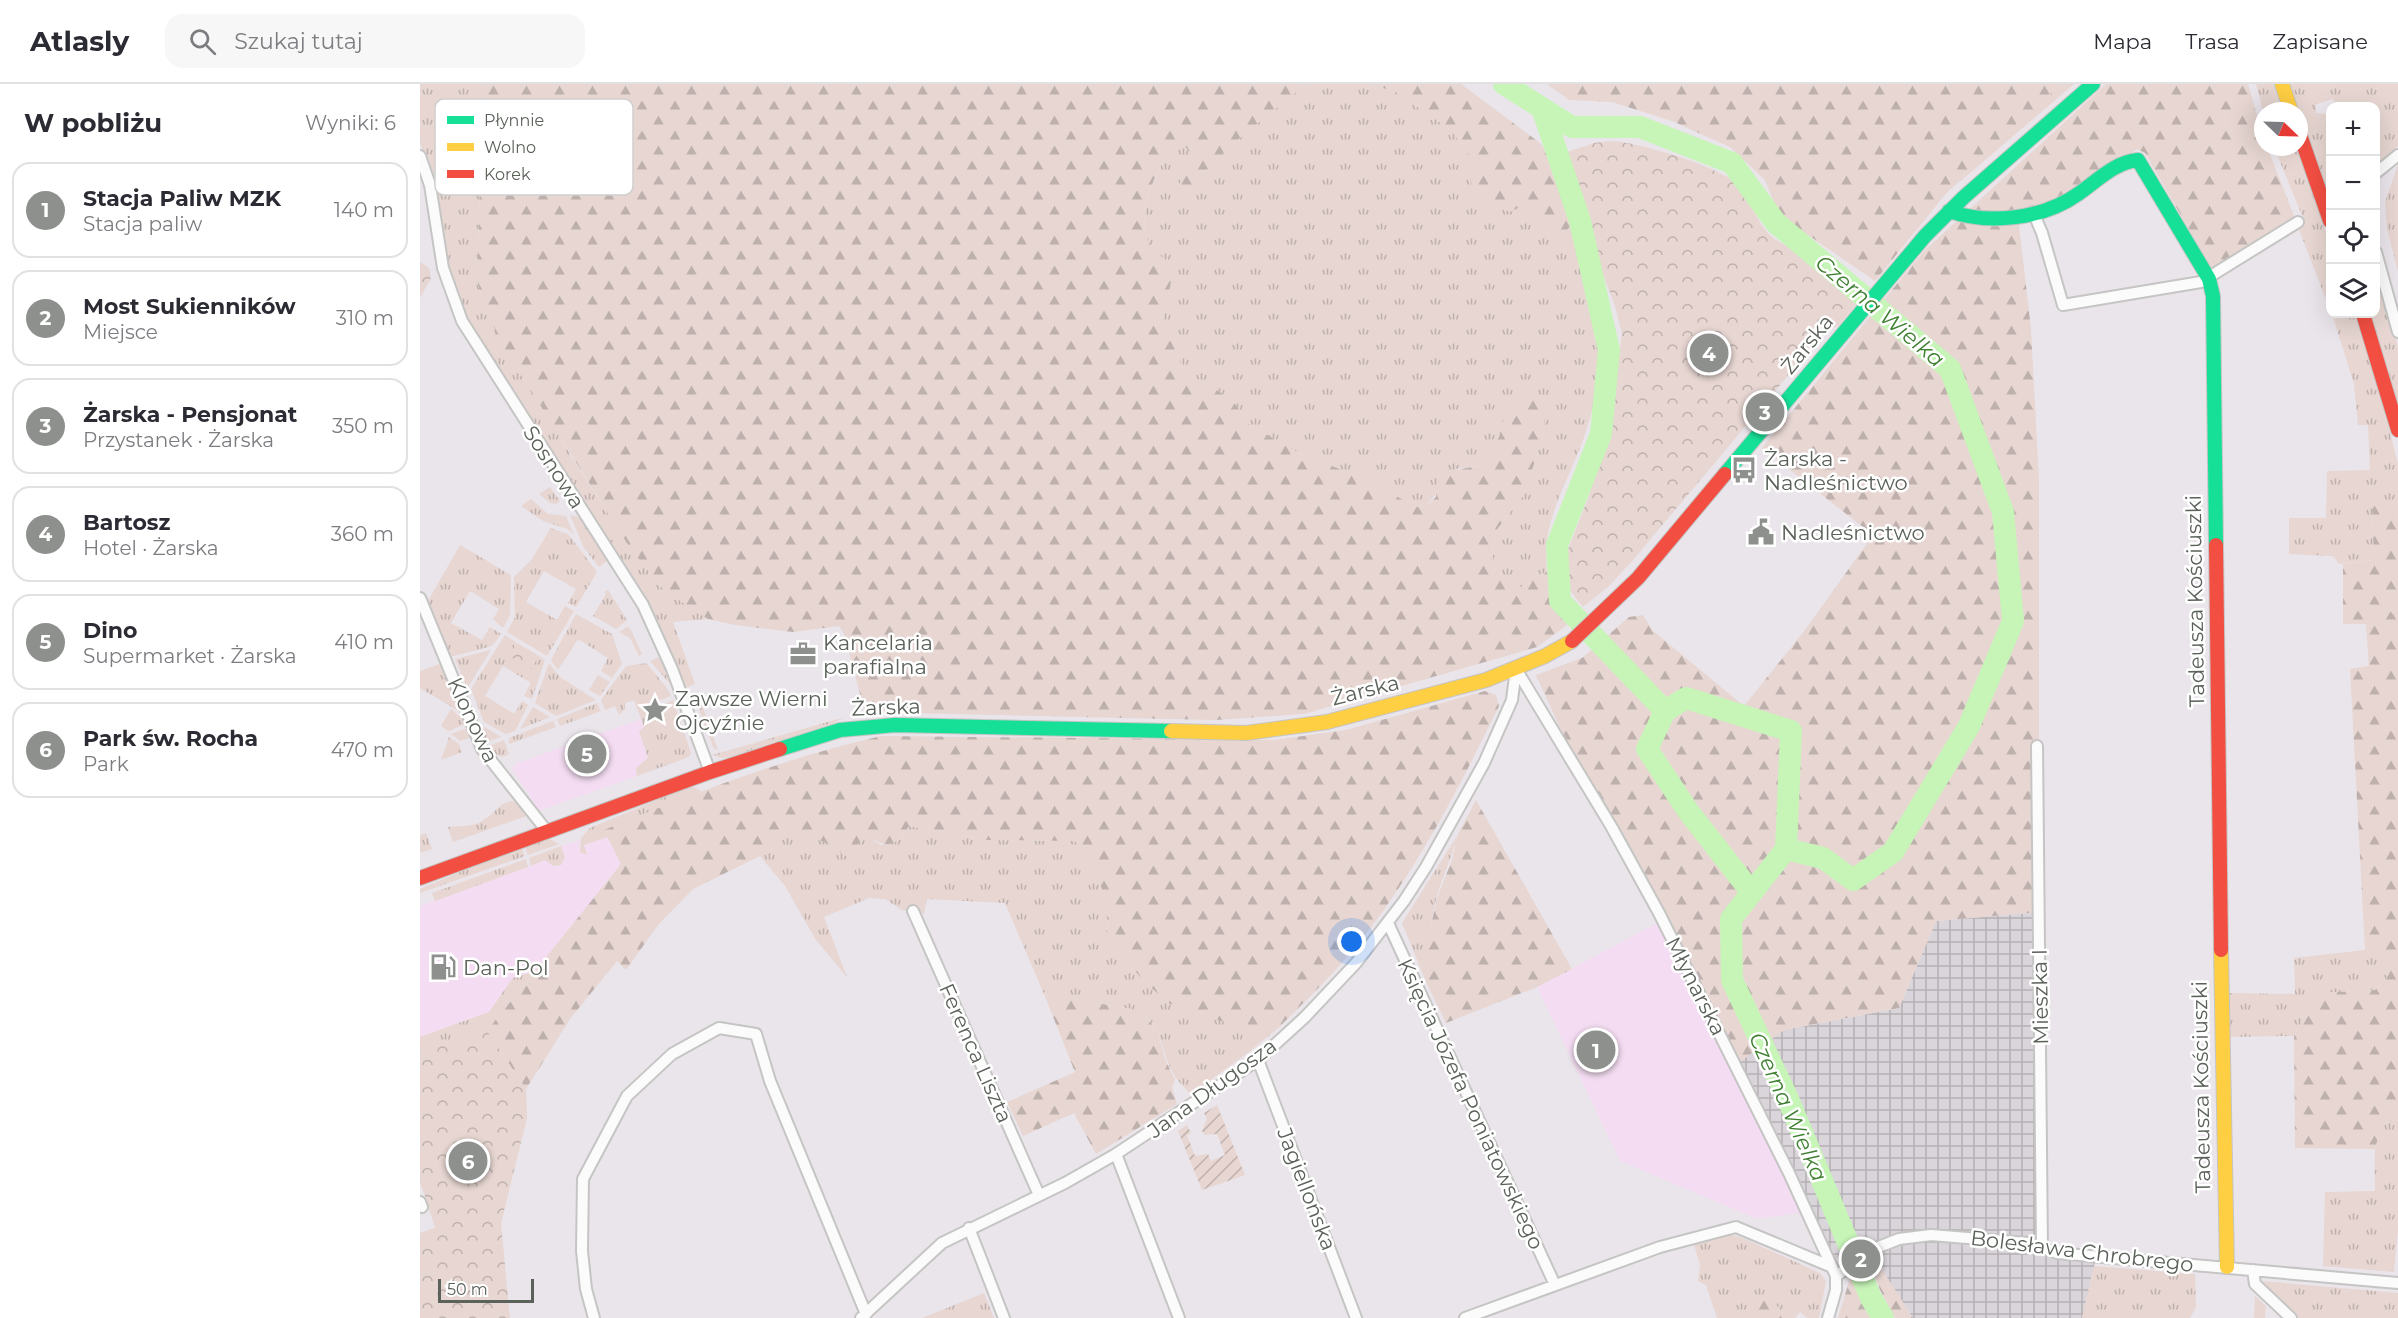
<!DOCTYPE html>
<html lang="pl">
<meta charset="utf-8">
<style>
body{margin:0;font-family:Montserrat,sans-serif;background:#f7f7f7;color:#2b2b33}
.controls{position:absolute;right:18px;top:18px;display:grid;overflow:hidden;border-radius:12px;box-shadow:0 6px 24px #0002}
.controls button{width:54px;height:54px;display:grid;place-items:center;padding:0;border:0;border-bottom:2px solid #e1e1e2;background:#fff;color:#2b2b33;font:30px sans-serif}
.compass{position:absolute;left:1834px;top:18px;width:54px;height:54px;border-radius:50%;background:#fff;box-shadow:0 6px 24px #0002;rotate:113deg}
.scale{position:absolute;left:18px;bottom:15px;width:96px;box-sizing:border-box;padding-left:6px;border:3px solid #5b625a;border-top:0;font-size:16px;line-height:21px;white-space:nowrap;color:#5b625a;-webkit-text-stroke:4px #fff;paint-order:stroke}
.you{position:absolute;left:932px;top:858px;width:21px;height:21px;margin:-15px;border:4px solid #fff;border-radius:50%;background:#1a73e8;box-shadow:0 0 0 9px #1a73e833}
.badge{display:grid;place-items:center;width:39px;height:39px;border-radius:50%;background:#8d908c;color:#fff;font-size:20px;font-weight:700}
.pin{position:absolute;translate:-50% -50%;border:3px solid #fff;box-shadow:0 2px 6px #0006}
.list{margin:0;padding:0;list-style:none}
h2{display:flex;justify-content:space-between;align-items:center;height:78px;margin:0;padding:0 24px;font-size:26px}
h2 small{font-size:20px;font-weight:400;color:#7c7c81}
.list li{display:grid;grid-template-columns:39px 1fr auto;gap:18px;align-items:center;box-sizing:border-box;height:96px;margin:0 12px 12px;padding:0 12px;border:2px solid #e1e1e2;border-radius:18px}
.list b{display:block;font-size:22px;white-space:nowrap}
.list p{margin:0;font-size:20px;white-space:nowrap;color:#7c7c81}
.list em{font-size:20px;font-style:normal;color:#7c7c81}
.icon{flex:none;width:33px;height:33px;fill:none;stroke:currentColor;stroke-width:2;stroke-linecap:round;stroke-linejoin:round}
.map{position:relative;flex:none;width:1978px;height:1234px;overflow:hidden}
header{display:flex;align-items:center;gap:36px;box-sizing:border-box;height:84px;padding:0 30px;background:#fff;border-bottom:2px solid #e1e1e2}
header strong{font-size:28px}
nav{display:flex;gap:33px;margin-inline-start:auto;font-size:21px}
.search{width:420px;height:54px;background:#f7f7f7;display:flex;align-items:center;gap:15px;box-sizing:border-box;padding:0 21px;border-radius:18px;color:#7c7c81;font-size:22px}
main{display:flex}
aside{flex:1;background:#fff}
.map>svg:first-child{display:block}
.commercial{fill:#f4ddf2}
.industrial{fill:url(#industrial-grid)}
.grass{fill:url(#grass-tufts)}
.forest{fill:url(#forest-firs)}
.park{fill:url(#park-crowns)}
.garden{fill:url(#garden-furrows)}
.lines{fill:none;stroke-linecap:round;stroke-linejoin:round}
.river{stroke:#c7f5b8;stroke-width:22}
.street-casing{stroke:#c5c5c4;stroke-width:14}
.fast-casing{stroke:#c4c5c4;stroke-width:16}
.slow-casing{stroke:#c4c5c4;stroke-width:16}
.jam-casing{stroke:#c4c5c4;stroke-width:16}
.street{stroke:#fcfbfc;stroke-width:10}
.fast{stroke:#16e098;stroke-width:14}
.slow{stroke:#ffcf43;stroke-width:14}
.jam{stroke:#f24e42;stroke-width:14}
.labels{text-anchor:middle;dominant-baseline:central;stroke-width:5;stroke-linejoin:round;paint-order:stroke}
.street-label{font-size:21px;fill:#5b625a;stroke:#fff}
.poi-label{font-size:21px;fill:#5b625a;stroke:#fff;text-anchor:start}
.water-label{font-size:22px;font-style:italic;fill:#418133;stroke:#fff}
.key{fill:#fff;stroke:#ced0ce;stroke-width:1.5}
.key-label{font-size:16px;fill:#5b625a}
</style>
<header>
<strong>Atlasly</strong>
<div class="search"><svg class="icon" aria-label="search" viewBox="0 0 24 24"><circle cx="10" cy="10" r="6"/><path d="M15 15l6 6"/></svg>Szukaj tutaj</div>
<nav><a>Mapa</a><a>Trasa</a><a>Zapisane</a></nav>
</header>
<main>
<aside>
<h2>W pobliżu<small>Wyniki: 6</small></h2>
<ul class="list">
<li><span class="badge">1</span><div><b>Stacja Paliw MZK</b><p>Stacja paliw</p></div><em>140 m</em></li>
<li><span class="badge">2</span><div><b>Most Sukienników</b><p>Miejsce</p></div><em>310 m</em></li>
<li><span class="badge">3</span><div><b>Żarska - Pensjonat</b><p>Przystanek · Żarska</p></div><em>350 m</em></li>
<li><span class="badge">4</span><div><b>Bartosz</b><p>Hotel · Żarska</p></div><em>360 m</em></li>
<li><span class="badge">5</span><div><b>Dino</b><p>Supermarket · Żarska</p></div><em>410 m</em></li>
<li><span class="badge">6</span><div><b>Park św. Rocha</b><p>Park</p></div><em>470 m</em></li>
</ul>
</aside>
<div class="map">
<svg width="1978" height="1234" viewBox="0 0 1978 1234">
<defs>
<pattern id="industrial-grid" width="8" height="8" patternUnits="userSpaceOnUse" patternTransform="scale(1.5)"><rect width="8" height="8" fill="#dad5da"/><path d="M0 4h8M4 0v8" fill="none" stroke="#b4b0b4"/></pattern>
<pattern id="grass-tufts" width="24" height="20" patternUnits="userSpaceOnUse" patternTransform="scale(1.5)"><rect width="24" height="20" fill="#e7d6d2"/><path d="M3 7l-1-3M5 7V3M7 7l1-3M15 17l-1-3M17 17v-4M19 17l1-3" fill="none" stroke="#beb1ad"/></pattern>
<pattern id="forest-firs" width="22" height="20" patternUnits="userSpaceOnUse" patternTransform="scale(1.5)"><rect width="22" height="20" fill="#e7d6d2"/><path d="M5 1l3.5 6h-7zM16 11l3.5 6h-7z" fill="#beb1ad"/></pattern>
<pattern id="park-crowns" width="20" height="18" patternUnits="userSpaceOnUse" patternTransform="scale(1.5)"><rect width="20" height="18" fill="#e7d6d2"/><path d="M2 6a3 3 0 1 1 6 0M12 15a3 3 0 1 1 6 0" fill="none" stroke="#beb1ad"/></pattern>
<pattern id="garden-furrows" width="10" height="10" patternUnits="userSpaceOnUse" patternTransform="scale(1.5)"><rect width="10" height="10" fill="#e7d6d2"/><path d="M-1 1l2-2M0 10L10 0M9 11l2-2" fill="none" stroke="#beb1ad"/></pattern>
</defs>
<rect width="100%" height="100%" fill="#eae5ea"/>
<path class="commercial" d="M221,635l3,9 -5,3 9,27 -12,10 1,8 -98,35 -27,-43 5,-5z
M188,753l13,27 -86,107 -22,7 -24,34 -69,25v-131l126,-46 7,6h6l6,-8 -4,-12 20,-6 -2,7 8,8 -3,-10z
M1241,837l73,145 68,119 29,77 -33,-49 -41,6 -137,-58 -83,-174z"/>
<path class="industrial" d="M1619,828l3,336 54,9 -14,61h-169l-36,-56 -11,-23 -35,23 -29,-77 -68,-119 50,-36 115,-22 37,-87z"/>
<path class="grass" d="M0,0h63l-6,195 5,23 88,152 60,94 34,42 44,29 -35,3 22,62 -10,4 -26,-63 -23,-44 -151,-232 -24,-44 -13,-44 -14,-84 -14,-34z
M886,0h64l26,8 55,38 24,33 -4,14 49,30 32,31 16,-9 6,-10c10,41 33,103 27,143 -2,21 -7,44 -13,63 -14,49 -49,94 -41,147l-20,7 -6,9 -12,-5 -17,-17 3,-34 30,-39 20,-65 -40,-11 -6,20 -17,28 -26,4 -30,37 -11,1 -41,-24 -79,-32 -48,-28 -11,-18 -16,-13 -36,-20 -21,-52 11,-53c-8,-7 -19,-14 -24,-23 -17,-24 7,-77 23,-97h12l10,9 -16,29 8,6 42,-44z
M1641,0h13l-124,106 40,-42z
M1836,0h17l10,27h-20z
M1870,0h108v62l-22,19v-59h-40l-3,-7 -17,5v9l14,1v86z
M1854,63h22l34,96v67l-32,-83 5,-9z
M1978,80v108l-11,-43 -2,-27z
M1956,182l22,81v56l-28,-89h6z
M1912,230h23l21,63 22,87v54l-3,-10 -23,-2 2,54 -35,4 -6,-8 -44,-2v-36h37l1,-47 43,-1 -2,-45h-10l-4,-41z
M130,403l10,14 -4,3 -6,-1 -11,-9z
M111,415l17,15 18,2 8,19 -6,-6 -25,-8 -22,-15z
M150,431l11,3 27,42 -9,7 -15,-19z
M131,444l17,6 29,38 -21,35 -8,-4 8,-14 -32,-18 -18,31 31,18 8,-14 9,5 -27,45 -40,-24 8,-15 -1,-40 18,-18z
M40,461l51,30 -1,40 -7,13 -10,-9 6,-10 -29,-18 -19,32 31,17 8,-13 11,7 -9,12 -42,11 -22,-56z
M188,506l19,30 -11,9 -23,-13 13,-22 -2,-2z
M1968,507l10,1v28l-14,-16 -2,-10z
M156,530l36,20 10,30 -10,14 -11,-7 7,-13 -30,-19 -20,31 -7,-10z
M207,543l3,1 12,26 -3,2 -9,-18 -11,-6z
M85,551l12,8 -7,13 21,12 8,-12 6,4 -13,39 -8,-3 7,-13 -28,-17 -18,30 29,18 8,-13 6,4 -13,26 -9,3 -22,-12 -13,-33z
M71,566l-23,37 -1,1 -12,-29z
M237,574l5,2 9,25 -21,-24z
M23,579l19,50 -42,-25v-17z
M129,579l11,14 36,23 -40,16 -21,-13z
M226,579l21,25 4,8 -13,5 2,5 13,-6 18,53 -2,4 -52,19 -1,-8 12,-10 -9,-27 5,-4 -10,-27 -9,3v6l-6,6 -4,-9 -10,4 -4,-10 25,-34z
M178,591l12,7 -10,14 -11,-6z
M279,612l19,54 -5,-3 -18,-49z
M177,619l4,8 -41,15 -3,-7z
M113,623l17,10 -30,12z
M31,625l14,12 -2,4 -14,6 -8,-5z
M425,633l-11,6 -105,34 -8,1 -9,-3z
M133,637l3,6 -47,17v-6z
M58,639l23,14 -15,5z
M48,644l4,9 -12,4 -9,-7z
M29,653l10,7 3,8 -21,8z
M84,656l5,14 -7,3 -11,-4 -3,-7z
M271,702l11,5 -97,39 3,7 -24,8 3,10 -7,-3 1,-14 9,-10z
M90,717l6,1 13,13 -76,27 -5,-15c11,-1 25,0 34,-6 12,-6 15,-16 28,-20z
M489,742l77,14 89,1c25,29 35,62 32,100l41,44 22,19 106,26 -31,25 -54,39c-22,-20 -23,-32 -32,-58 -3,-9 -11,-17 -16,-25l-99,-17 -39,-91 -78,-4 -3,15 -22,-4 -17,-11 -16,-1 -45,19 23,60 -31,-37 -31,-54 -25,-30 18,-13 6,-15 40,14 29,18 5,-16 10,-7 13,8 20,-7z
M6,749l6,16 -12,4v-18z
M1037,752c-5,22 -15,41 -21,63 -7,28 -8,56 -9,85l-25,-61z
M128,754l11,6 -31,11 -4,-11z
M101,762l4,10 -105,37v-4z
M141,762l4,11 -4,8 -8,1 -8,-6 -14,6 -2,-8z
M106,775l2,8 -93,34 -3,-8z
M1945,866l24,3 5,11 -9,16 -10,10 -57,3 -24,43 -67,1 -1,-44 69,1 -1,-36z
M115,887l-48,60 -67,20v-14l69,-25 24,-34z
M1978,1035v110l-4,43 -71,-6 2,-74 50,-1c0,-22 -3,-45 6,-66z
M1304,1150l16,3 80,36 6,8 -7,37h-12l-7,-6 -5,6h-10l-12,-18h-11l-10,5 2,13h-37l-11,-33 -8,-4 2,-16 -6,-20z
M1674,1182l101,8 1,33 -6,11h-108z
M1841,1197l137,12v25h-101l-35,-33z
M564,1209l10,25h-72z
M1835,1212l11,10 -1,12h-11z"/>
<path class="forest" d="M63,0h823l-77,63 -42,44 -8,-6 16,-29 -10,-9h-11c-18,19 -41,73 -24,97 5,9 16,16 24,23l-11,53 21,52 36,20 16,13 11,18 48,28 79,32 41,24 11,-1 10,-9v-13l10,-12 36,-7 17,-28 5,-19 24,-22 11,2 3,4 3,26 -20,65 -30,39 -3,34 17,17 12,5 6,-9 20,-7 7,25 13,28 -30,22 -233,67 -89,6 -350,-8 -21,-78 -5,-8 -46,6 -58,-7 -27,-6 -44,-29 -34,-42 -127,-202 -21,-44 -5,-23z
M950,0h91l79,59 15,22 19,54 -6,10 -16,9 -32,-31 -10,5 -36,-15 -4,-20 5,-14 -24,-33 -55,-38z
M1127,0h514l-71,64 -46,48 -69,85 -96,-66 -14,-35 -35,-33 -58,-26 -60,-19 -43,-2z
M1686,0h142l15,52v11h4l28,71 -83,51 -67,-116 -8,-4 -61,41 -58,27 13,112 8,152v431l-103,9 -37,87 -115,22 -50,36 -161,-310 -37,-81 46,-17 47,-41 14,-2 10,16 91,75 61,-76 68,-95 -111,-87 162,-197z
M1960,421l15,3 3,10v74l-10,-1 -6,3 2,10 14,16v499l-17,6 -6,24 -80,-1 -1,-112 24,-43 57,-3 10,-10 9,-16 -5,-11 -24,-3 -15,-281 19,-3 -3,-42h-23v-60l31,-4 -2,-54z
M1065,607l11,4 3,11c-37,76 -76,152 -127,220 -28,38 -62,71 -96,104l-52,-8 -54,-18 -22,-19 -41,-44c3,-38 -7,-71 -32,-100l-89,-1 -77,-14c-13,20 -19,23 -41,11l-10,7 -5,16 -29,-18 -40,-14 -6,15 -18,13 -67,33 -35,36 -32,45 -9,-9 -47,58 -44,70 -39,-58 134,-167 -17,-34c91,-37 181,-72 277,-94l393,4 72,-10z
M1056,716l96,169 -35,18 -91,36 -19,-39 1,-45 9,-41 15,-38 5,-24z
M624,910l99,17 15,22 7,26 10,21 -3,8 5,16 -81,50 -22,-41 -51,23 -16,-34 68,-30z
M1455,1175l2,3 36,56h-18l-15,-28 -10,-28z
M1430,1194l6,4 19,36h-37z
M1342,1216h11l12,18h-31l-2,-13z"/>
<path class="park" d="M1192,57c25,1 106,25 124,42 16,16 19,38 35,53 6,6 16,9 23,14 22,16 43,35 65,51l-20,24 -16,9 -190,226 -24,26 -26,21 -18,-23 -2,-14 4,-18 23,-59 20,-75 12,-84 -7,-28 -33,-87 -15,-57v-10l27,-9z
M0,178l9,6 2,10 -11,20z
M97,559l22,13 -8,13 -22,-13z
M67,947l39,58 1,29 -26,105 9,95h-90v-85l15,-5 -15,-47v-130z"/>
<path class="garden" d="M797,1021l28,70 -43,15 -24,-59 9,-6 4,8 -4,2 8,21 13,-2 3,7 14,-6 -8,-21 -12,1 -3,-4 5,-12 -3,-6z"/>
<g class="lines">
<path class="river" d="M1084,0l68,43h68l92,36 44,60 174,146 53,143 10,109 -44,105 -76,126 -40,28 -30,-22 -37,-9 -55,70 1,61 56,119 83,199 12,20
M1122,24l38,113 29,129 -8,84 -44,111 3,56 105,110 -18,38 41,62 64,82
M1245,627l21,-13 105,33 -5,118"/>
<g class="street-casing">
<path id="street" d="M0,72l10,29 13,83 19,53 181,284 29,64 38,103
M1956,89l22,-18
M1613,128l9,21 21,72 138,-23 97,-60
M1956,168l22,80
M0,514l62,151 64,81
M1096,585l95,157 48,87 130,260 47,103v14l-8,28
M1617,662l5,502
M493,827l126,284
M968,839l167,362
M838,976l98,258
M696,1070l63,164
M0,1118l2,5
M549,1144l35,90
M1833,1186l2,14 36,34
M1416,1192l40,-28 23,-9 32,-4 97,8 29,10 341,30
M174,1234l-8,-29 -4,-38 1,-72 44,-83 45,-42 47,-26 37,6 14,47 96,233
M441,1234l81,-75 123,-60 51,-29 142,-94 47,-43 51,-54 48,-62 22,-34 58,-104 28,-63 4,-31
M1045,1234l195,-71 76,-20 96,40"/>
</g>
<g class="fast-casing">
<path id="fast" d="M1529,127c40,14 94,8 129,-17 19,-13 37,-32 60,-34l71,119 4,17 3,249
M1305,390l200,-238 39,-39 129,-113
M360,665l60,-19 55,-5 276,6"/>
</g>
<g class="slow-casing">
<path id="slow" d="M1862,0l9,27
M751,647l75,2 81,-11 159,-42 59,-24 27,-15
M1801,866l6,317"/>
</g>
<g class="jam-casing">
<path id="jam" d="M1879,48l31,89
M1943,230l35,116
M1796,461l5,405
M1152,557l66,-63 87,-104
M0,794l290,-106 70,-23"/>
</g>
<use href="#street" class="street"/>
<use href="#fast" class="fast"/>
<use href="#slow" class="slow"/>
<use href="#jam" class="jam"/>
</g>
<defs>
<g id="bus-bare" transform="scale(2.07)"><path d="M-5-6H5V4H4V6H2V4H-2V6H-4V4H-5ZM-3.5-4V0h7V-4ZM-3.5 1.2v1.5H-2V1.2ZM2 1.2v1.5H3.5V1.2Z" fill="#8d908c" stroke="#fff" stroke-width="2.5" paint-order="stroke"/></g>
<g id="civic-bare" transform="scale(2.07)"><path d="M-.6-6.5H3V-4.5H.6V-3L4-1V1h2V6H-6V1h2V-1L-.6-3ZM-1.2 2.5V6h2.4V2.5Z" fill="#8d908c" stroke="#fff" stroke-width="2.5" paint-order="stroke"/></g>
<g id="office-bare" transform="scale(2.07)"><path d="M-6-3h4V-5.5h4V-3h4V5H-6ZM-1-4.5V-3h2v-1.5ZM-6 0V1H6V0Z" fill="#8d908c" stroke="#fff" stroke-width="2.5" paint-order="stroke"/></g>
<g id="sight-bare" transform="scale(2.07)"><path d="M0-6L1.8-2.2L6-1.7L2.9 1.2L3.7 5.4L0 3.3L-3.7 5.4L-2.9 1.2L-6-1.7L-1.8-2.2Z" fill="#8d908c" stroke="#fff" stroke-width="2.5" paint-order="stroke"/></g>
<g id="fuel-bare" transform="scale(2.07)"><path d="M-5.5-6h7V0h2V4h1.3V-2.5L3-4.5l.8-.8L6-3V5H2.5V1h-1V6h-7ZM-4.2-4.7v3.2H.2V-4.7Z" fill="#8d908c" stroke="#fff" stroke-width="2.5" paint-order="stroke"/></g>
</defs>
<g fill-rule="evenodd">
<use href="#bus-bare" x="1324" y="386"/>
<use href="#civic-bare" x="1341" y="448"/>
<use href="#office-bare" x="383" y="570"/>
<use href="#sight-bare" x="235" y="626"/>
<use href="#fuel-bare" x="23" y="883"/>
</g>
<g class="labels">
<g class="street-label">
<text transform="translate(1387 260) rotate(-51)">Żarska</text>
<text transform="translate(134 383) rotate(57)">Sosnowa</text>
<text transform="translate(1775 517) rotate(-91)">Tadeusza Kościuszki</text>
<text transform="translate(945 606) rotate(-14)">Żarska</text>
<text transform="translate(466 623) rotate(-2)">Żarska</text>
<text transform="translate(53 636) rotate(65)">Klonowa</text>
<text transform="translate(1276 902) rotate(63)">Młynarska</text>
<text transform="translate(1620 913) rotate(-91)">Mieszka I</text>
<text transform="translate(556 969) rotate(66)">Ferenca Liszta</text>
<text transform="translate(1781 1003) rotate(-91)">Tadeusza Kościuszki</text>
<text transform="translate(792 1004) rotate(-36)">Jana Długosza</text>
<text transform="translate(1051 1020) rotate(65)">Księcia Józefa Poniatowskiego</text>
<text transform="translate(887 1105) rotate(69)">Jagiellońska</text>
<text transform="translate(1662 1167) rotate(7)">Bolesława Chrobrego</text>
</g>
<g class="poi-label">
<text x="1344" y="374">Żarska -<tspan x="1344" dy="24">Nadleśnictwo</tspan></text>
<text x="1361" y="448">Nadleśnictwo</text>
<text x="403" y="558">Kancelaria<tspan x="403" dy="24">parafialna</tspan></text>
<text x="255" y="614">Zawsze Wierni<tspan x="255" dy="24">Ojcyźnie</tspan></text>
<text x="43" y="883">Dan-Pol</text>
</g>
<g class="water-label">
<text transform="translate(1460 227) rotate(40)">Czerna Wielka</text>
<text transform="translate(1368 1023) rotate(66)">Czerna Wielka</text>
</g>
</g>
<rect x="15" y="15" width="198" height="96" rx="9" class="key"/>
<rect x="27" y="32" width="27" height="8" fill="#16e098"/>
<rect x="27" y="59" width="27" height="8" fill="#ffcf43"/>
<rect x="27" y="86" width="27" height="8" fill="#f24e42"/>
<g class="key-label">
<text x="64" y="42">Płynnie</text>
<text x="64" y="69">Wolno</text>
<text x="64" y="96">Korek</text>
</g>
</svg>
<div class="controls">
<button>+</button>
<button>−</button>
<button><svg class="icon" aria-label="locate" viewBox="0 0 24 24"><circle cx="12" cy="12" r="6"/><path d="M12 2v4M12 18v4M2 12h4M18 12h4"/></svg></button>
<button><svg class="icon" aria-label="layers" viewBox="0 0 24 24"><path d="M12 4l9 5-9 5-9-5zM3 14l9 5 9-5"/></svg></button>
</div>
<svg class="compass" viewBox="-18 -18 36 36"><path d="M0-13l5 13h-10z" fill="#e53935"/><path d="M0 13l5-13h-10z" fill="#7c7c81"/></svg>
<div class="scale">50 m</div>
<div class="you"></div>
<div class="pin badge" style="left:1176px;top:966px">1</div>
<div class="pin badge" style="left:1441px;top:1175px">2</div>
<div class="pin badge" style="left:1345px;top:328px">3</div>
<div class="pin badge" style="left:1289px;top:269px">4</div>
<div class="pin badge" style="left:167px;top:670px">5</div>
<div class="pin badge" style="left:48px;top:1077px">6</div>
</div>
</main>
